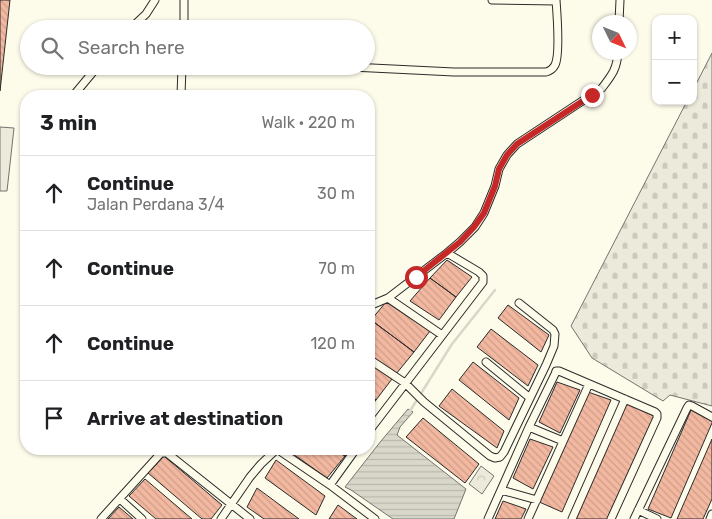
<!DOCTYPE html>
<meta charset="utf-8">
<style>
body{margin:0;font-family:Rubik,sans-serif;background:#f2f2f2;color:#202124}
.controls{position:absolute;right:15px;top:15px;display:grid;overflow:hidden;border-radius:10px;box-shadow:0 1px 4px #0004}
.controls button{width:45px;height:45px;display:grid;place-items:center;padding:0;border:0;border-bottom:1px solid #e0e0e0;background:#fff;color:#202124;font:25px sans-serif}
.compass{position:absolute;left:592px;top:15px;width:45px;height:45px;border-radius:50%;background:#fff;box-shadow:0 1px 4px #0004;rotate:133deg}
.stop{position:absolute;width:15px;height:15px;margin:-11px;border:4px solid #c62828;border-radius:50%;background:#fff}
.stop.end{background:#c62828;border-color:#fff;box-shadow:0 1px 5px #0008}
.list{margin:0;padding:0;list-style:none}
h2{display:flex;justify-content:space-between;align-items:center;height:65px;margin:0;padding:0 20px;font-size:21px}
h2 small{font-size:16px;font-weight:400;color:#757577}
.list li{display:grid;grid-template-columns:32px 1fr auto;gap:15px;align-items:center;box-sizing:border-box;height:75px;padding:0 20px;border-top:1px solid #e0e0e0}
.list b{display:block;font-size:19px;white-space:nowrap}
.list p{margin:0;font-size:16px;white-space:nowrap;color:#757577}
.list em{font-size:16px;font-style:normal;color:#757577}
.icon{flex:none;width:28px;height:28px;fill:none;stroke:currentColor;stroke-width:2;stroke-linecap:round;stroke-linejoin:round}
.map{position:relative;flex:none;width:712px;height:519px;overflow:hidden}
.search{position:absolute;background:#fff;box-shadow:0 1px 4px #0004;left:20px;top:20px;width:355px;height:55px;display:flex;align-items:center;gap:12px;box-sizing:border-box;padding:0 18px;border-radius:28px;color:#757577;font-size:19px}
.panel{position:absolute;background:#fff;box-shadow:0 1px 4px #0004;left:20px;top:90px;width:355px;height:365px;border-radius:20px}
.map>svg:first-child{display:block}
.forest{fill:url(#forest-crowns);stroke:#74746e}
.cemetery{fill:url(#cemetery-stones);stroke:#74746e}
.parking{fill:#eceadb;stroke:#74746e}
.water{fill:url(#water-rules);stroke:#74746e}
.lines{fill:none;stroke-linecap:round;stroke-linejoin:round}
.stream{stroke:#d8d7c9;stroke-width:2.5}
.building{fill:url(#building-back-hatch);stroke:#2b2b2b}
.street-casing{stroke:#2b2b2b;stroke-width:9}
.street{stroke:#fdfbea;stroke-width:7}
.route{stroke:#c62828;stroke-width:6}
</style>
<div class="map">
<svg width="712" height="519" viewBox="0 0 712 519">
<defs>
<pattern id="forest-crowns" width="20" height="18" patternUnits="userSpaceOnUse" patternTransform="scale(1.25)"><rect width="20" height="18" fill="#ecebdb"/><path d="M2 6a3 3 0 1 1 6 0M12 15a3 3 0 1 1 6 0" fill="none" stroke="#cbcabc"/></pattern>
<pattern id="cemetery-stones" width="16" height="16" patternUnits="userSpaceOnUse" patternTransform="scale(1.25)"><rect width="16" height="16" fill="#ecebdb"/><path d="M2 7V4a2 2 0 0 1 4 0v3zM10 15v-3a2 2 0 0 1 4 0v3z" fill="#cbcabc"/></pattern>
<pattern id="water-rules" width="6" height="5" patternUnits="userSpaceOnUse" patternTransform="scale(1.25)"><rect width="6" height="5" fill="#d8d7c9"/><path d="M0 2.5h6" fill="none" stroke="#bab9ad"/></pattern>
<pattern id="building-back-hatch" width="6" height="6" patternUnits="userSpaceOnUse" patternTransform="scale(1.25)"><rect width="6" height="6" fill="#f2b8a0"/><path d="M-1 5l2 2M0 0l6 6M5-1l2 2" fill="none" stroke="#d09e8a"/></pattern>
</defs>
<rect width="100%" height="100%" fill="#fdfbea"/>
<path class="forest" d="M481,466l13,10 -12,18 -13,-10z"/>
<path class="cemetery" d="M712,53v353l-42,-11 -7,6 -71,-43 -21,-32 116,-225h6v-11z"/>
<path class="parking" d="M0,127l14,1 -7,63h-7z"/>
<path class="water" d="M408,409l5,3 -13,15 -3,8 69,54 -12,30h-61l-42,-29 -6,-3 36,-46z"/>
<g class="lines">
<path class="stream" d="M410,411l42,-67 43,-54"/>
</g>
<path class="building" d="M0,0h10l-10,91z
M447,260l25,17 -16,20 -26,-19z
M430,278l26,19 -17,23 -29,-19z
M386,302l44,29 -16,21 -43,-32z
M508,305l41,30 -8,17 -43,-34z
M371,320l43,32 -18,22 -27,-19v-33z
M491,329l47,36 -10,21 -51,-39z
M473,362l46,36 -10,22 -50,-40z
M369,363l23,16 -16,21 -7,-5z
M557,382l23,8 -20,43 -21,-11z
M452,389l52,42 -7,17 -58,-42z
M588,392l23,8 -49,112 -25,-11z
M369,395l7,5 -7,9z
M627,403l27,13 -47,103h-33z
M691,410l21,11v2l-41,95 -23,-9z
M423,418l56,46 -14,19 -59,-46z
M530,439l23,8 -20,42 -20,-11z
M712,439v60l-9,20h-26z
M286,449h48l11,7 -18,22z
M334,449h16l-5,7z
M164,456l58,49 -11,14h-9l-54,-46z
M276,460l49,36 -9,19 -51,-37z
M145,479l47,40h-36l-27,-23z
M257,488l42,31h-35l-17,-12z
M503,501l23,8 -5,10h-26z
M338,505l19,14h-28z
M119,507l14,12h-25z"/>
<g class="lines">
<g class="street-casing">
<path id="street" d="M492,0l64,1
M619,22l1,-22
M130,29l16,-15 9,-14
M184,29v-29
M331,66l123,6h92c4,-1 7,-3 9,-7 5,-10 2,-52 1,-65
M182,68l118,-2
M73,96l25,-30
M181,96l1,-30
M447,253l13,-11 15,-15 9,-14 11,-27 4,-17 8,-14 10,-11 85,-56c10,-13 15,-19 16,-36
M388,298l54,37
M369,306l19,-8 59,-45 32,19 4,4v6l-114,149
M369,359l36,24 19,19 66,54 5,2 5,-1 4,-5 42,-87 8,-19 1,-12 -2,-4 -34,-27
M486,362l44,36
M529,427l34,14
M277,449l53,36 45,34
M330,485l26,-36
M501,490l36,10
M120,499l22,20
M638,510l19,9
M101,519l60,-66h6l83,66
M221,519l29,-42 11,-13 16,-15
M488,519l41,-92 26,-53 1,-3h3l96,41 2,2v4l-46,101
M528,519l61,-135
M572,519l53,-120
M634,519l53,-111 2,-3 3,1 20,11
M710,519l2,-5"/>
</g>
<use href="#street" class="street"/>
</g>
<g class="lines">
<path class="route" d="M416,277l44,-35 14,-15 10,-14 11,-27 4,-17 8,-14 10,-11 75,-49"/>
</g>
</svg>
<div class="controls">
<button>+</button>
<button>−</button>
</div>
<svg class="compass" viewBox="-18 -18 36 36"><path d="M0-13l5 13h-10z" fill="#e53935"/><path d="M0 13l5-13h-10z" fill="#757577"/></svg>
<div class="stop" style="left:416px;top:277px"></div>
<div class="stop end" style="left:592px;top:95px"></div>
<div class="search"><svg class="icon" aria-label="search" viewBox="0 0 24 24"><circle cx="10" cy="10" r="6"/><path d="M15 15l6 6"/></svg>Search here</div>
<section class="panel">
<h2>3 min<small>Walk · 220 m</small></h2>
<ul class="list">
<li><svg class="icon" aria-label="ahead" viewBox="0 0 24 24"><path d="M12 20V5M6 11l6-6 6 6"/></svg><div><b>Continue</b><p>Jalan Perdana 3/4</p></div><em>30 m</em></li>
<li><svg class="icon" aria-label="ahead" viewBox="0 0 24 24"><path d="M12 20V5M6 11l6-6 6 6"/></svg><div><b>Continue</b></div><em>70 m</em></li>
<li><svg class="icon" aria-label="ahead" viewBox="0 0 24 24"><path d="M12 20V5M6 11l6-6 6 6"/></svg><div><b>Continue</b></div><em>120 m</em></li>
<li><svg class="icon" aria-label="arrive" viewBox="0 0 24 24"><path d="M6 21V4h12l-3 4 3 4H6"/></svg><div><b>Arrive at destination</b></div></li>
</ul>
</section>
</div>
